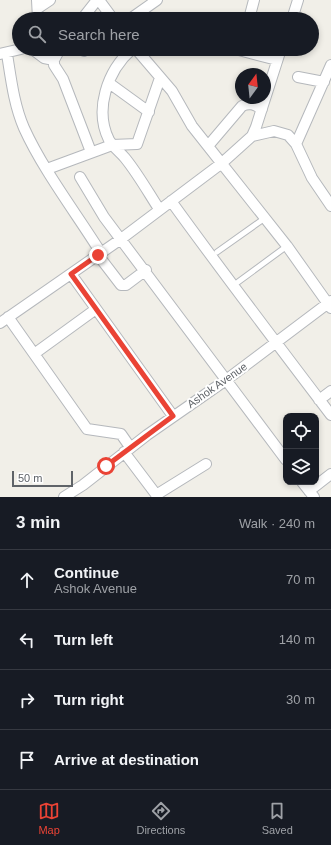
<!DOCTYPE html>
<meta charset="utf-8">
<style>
body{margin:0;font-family:Arial,sans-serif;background:#20242c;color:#f1f3f6}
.controls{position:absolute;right:12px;bottom:12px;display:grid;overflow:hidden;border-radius:8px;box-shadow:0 2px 6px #0003}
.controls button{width:36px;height:36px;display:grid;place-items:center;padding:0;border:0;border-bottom:1px solid #363941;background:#171b24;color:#f1f3f6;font:20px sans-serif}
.compass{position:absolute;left:235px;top:68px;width:36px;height:36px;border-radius:50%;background:#171b24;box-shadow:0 2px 6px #0003;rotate:15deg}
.scale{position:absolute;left:12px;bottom:10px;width:61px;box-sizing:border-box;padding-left:4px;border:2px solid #5f6368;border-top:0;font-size:11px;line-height:14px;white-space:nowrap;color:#5f6368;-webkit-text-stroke:3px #fff;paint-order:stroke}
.stop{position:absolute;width:12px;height:12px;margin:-9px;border:3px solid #ea4335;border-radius:50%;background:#fff}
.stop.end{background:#ea4335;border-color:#fff;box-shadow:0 1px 4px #0008}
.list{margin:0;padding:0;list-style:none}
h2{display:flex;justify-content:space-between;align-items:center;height:52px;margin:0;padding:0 16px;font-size:17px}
h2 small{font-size:13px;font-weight:400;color:#9ea1a6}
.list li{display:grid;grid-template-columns:26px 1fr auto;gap:12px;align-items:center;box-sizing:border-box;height:60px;padding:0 16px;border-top:1px solid #363941}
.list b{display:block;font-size:15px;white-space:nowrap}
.list p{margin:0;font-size:13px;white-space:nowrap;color:#9ea1a6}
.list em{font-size:13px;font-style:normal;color:#9ea1a6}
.icon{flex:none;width:22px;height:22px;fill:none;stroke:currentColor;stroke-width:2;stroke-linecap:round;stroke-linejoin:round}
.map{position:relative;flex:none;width:331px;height:497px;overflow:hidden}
.search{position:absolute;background:#171b24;box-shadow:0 2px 6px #0003;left:12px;right:12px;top:12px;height:44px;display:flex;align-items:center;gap:10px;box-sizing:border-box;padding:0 14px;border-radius:22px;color:#9ea1a6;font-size:15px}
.sheet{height:292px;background:#171b24}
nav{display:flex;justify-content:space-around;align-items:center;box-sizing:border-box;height:56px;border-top:1px solid #363941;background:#171b24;font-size:11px;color:#9ea1a6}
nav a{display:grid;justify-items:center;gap:2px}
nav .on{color:#ea4335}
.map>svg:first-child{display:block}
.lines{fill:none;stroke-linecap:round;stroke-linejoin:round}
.service-casing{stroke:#b5b8bc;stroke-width:7}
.minor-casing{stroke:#b5b8bc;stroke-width:12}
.service{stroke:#fff;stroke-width:5}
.minor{stroke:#fff;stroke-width:10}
.route{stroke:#ea4335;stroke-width:5}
.labels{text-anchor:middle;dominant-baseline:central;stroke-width:4;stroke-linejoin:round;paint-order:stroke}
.street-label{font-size:11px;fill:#5f6368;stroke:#fff}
</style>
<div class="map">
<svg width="331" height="497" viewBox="0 0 331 497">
<rect width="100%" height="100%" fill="#f1efe8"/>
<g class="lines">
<g class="service-casing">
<path id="service" d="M217,252l48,-34
M238,282l49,-36"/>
</g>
<g class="minor-casing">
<path id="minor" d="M37,0l1,19
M99,0l14,19
M38,8l12,-8
M82,19l15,-19
M130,19l27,-19
M249,19l5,-19
M292,19l6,-19
M32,49l12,9 10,2
M60,49l-6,11v5l9,14 28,73
M132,49c-25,22 -38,61 -23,91 4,7 11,12 16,18 13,16 23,34 34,51
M136,49l36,42 20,35 95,120 44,62
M235,49l42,11
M84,51l1,-2
M0,54l21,-5
M7,54c4,25 7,51 17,74 19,42 52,85 77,125
M298,77l26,5
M109,83l40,29
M252,136l22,-5 14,4 8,9 16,34 19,28
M296,144l35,-79
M208,146l34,-40c8,-4 13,-1 20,3
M47,169l65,-24 25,-1 23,-66
M80,177l24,40 182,243
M171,201c52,72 106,143 160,214
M98,255l23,30h5l20,-15
M71,274l102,142
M8,317l79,112 34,5 9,13
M0,323l121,-84 101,-76 30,-27 4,-9 25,-78
M34,354l62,-45
M319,400l12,-9
M124,452l34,45
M302,482l12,15
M309,491l22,-17
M156,495l50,-31
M64,497l19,-12 64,-50 79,-55 105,-79"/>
</g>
<use href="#service" class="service"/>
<use href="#minor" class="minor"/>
</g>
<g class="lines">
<path class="route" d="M98,255l-27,19 102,142 -67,50"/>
</g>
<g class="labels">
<g class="street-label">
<text transform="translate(217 385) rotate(-35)">Ashok Avenue</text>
</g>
</g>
</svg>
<div class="controls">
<button><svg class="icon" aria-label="locate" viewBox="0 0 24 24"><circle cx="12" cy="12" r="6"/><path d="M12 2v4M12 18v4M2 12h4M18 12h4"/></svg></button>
<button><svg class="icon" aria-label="layers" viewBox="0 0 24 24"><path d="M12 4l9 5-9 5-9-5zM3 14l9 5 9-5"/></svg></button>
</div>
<svg class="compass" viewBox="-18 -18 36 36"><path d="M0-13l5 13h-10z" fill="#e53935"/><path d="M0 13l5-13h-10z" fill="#9ea1a6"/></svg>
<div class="scale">50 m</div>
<div class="stop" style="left:106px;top:466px"></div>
<div class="stop end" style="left:98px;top:255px"></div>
<div class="search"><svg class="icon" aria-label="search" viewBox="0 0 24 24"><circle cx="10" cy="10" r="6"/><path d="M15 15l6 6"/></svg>Search here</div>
</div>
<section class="sheet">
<h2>3 min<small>Walk · 240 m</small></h2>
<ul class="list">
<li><svg class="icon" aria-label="ahead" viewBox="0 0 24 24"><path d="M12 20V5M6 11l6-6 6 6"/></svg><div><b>Continue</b><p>Ashok Avenue</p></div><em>70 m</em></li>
<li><svg class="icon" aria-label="left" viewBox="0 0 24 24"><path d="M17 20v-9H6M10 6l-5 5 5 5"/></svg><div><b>Turn left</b></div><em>140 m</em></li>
<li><svg class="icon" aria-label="right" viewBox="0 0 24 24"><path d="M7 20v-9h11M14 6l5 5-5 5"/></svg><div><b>Turn right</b></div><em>30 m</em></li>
<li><svg class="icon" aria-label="arrive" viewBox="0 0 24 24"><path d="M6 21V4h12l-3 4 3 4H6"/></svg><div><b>Arrive at destination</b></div></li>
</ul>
</section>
<nav>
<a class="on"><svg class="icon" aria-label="map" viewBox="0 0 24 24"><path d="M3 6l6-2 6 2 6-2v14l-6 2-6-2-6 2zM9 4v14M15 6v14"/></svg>Map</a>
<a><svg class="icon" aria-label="directions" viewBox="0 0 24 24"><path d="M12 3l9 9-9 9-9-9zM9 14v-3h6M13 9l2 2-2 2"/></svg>Directions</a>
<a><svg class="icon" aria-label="saved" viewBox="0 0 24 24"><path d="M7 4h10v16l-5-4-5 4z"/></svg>Saved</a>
</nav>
